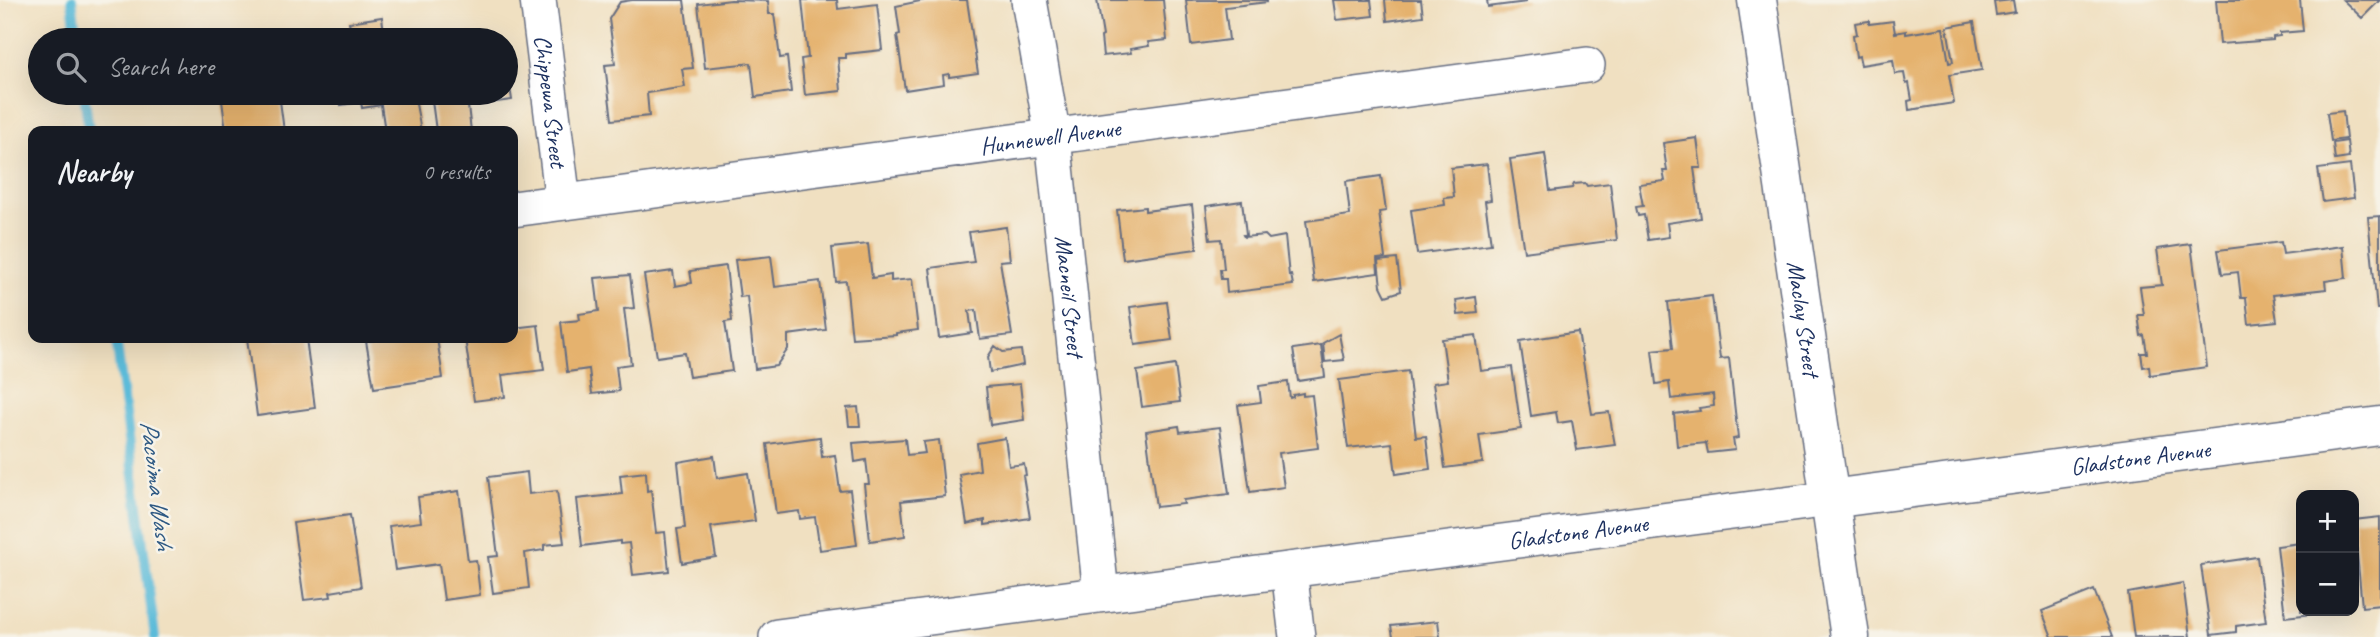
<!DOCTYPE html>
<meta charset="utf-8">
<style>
body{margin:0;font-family:Caveat,sans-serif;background:#242831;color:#f1f3f6}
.controls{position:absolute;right:21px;bottom:21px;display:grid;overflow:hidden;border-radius:14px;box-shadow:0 7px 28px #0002}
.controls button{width:63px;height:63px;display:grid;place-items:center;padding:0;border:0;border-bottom:2px solid #363941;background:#171b24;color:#f1f3f6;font:35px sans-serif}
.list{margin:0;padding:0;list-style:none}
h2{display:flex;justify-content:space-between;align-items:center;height:91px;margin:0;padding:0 28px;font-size:30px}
h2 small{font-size:23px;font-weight:400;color:#9ea1a6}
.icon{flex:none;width:38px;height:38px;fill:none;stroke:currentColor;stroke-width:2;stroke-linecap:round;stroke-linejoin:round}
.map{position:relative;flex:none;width:2380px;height:637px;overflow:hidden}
.search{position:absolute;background:#171b24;box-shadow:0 7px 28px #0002;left:28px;top:28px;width:490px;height:77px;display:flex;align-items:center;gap:18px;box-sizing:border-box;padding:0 24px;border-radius:38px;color:#9ea1a6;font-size:26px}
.panel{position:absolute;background:#171b24;box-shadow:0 7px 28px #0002;left:28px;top:126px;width:490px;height:217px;border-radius:14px}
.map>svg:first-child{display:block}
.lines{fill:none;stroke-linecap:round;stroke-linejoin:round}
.stream{stroke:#5bbbd9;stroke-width:10}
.building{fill:#e5b26e}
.street-casing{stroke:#666d81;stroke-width:38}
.secondary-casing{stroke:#666d81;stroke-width:41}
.street{stroke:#fff;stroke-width:35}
.secondary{stroke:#fff;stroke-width:38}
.labels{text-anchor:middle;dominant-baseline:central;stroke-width:5;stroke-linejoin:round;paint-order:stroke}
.street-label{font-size:24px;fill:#1b2f5e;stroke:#f7f3e8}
.water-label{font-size:26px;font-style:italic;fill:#2e5983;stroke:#f7f3e8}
</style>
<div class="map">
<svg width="2380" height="637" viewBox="0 0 2380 637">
<rect width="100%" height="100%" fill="#f7f3e8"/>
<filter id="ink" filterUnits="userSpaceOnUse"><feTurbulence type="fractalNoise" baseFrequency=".0143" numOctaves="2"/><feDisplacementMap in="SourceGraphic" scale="14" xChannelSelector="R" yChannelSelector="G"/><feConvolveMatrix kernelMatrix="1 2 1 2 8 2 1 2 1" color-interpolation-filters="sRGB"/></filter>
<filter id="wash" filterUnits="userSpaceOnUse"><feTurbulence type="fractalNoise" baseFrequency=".00686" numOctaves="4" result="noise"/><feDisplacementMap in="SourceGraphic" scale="28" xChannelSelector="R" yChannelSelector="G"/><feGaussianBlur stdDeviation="1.57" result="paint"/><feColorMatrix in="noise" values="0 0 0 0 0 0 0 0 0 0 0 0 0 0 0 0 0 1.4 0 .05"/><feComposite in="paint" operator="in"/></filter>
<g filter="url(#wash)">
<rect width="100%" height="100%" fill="#f0e0c1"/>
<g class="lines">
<path class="stream" d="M72,0l5,40
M84,93l5,38
M116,338l39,299"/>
</g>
<g id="blocks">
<path class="building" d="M632,0h52l9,68 -11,1 3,18 -38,6 2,23 -37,4 -7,-55 10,-1 -6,-45 11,-17z
M731,0l37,1 1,13h5l6,44 7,-1 4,35 -36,5 -4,-34 -46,5 -7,-64z
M802,0h35l1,9 39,-5 5,46 -36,4v4h-8l3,33 -36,4 -4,-36 7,-1z
M925,0h42l11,73 -29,4v-3l-6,1 1,9 -39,6 -8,-55 3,-1 -4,-28z
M1097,0h66l4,40 -19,2 1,4 -19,3 1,4 -28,3 -2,-19 2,-1z
M1186,0h81v2l-42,5 4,33 -38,5z
M1334,0h37l2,16 -36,4z
M1385,0h36l2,16 -36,5z
M1487,0h39v2l-38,5z
M2013,0l2,12 -19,3 -2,-13z
M2216,0h84l3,31 -23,2v3l-7,1v3l-53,4z
M2343,0h37l-18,18z
M382,17l3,23h-33l-3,-18z
M1869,21v3l24,-3 2,12 11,-2v3l37,-6 6,35 4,-1 -6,-35 27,-5 8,48 -33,5 5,28 -45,7 -1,-9 4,-1 -3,-17 -3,1 -2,-11 -9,1 -2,-14 -32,5 -2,-9 -3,1 -3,-22 4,-1 -2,-11z
M472,33l1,7h-40v-1z
M506,62l6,38 -44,6 3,25h-35l-5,-38h75z
M221,93h58l5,38h-58z
M339,93h75l7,38h-36l-4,-26 -19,3 -1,-6 -20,3z
M2343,111l3,28 -15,2 -4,-28z
M1697,138l4,30h-7l7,50 -34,5 2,14 -21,3 -4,-25 -6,1 -2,-9 7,-1 -4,-22 26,-3 -2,-10h4l-4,-28z
M2347,141l2,17 -14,2 -2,-17z
M1545,154l5,37 22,-3 2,-4 11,-1 2,3 23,-3 7,57 -93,12 -14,-93z
M1487,164l4,36 -6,1 6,43 -74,10 -6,-44 34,-5 -1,-7 10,-1 -3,-29z
M2350,165l4,33 -31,4 -5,-33z
M1381,176l5,35 -7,1 6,46 -8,1 1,14 -64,9 -8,-61 44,-6 -4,-34z
M1242,201l4,34h-3l1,2 21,-2 4,4 16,-3 4,40 2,-1 2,10 -66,8 -1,-14h-5l-1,-10h4l-3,-30 -11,1 -4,-34z
M1192,205l5,44 -74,10 -6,-49 28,-3v4z
M2380,216v93h-3l-9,-92z
M1006,227l4,33 -10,1 12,74 -32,4 -4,-29 -7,1 3,22 -33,5 -9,-70 44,-6 -5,-30z
M2281,242l2,12 60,-8 3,32 -21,3 1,8 -53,6 4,26 -28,3 -3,-26h-5l-3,-26 -16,2 -4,-24z
M868,244l4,34 19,-3v6l21,-2 6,51 -22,3v2l-44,3 -6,-57 -10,1 -4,-34z
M2191,244l16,123 -57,8 -1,-9 -6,1 -2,-14h6l-3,-18 -3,1 -3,-21h6l-4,-28 22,-2 -5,-36z
M771,256l4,31 45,-6 6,49 -38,5v14l-12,17 -21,3 -8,-73 -7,1 -5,-37z
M1397,259l4,32 -15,5 -5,-10 -3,-25z
M726,266l6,55 -7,1 7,49 -43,6 -4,-24 -28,4 -13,-82 29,-4 2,15 17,-3 -2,-12z
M630,275l4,33 -10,1 7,55 -15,2 3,25 -27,3 -3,-25 -22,3 -6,-50 19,-2 -1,-6 20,-3 -4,-33z
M1712,296l8,63 9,-1 9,80 -5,1 2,11 -27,3 -2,-10 -29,3 -3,-32 26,-3 -1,-3 15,-2 -1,-12 -42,5 -2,-17 -13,2 -4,-34 21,-2 -5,-46z
M1476,297l2,16 -20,2 -2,-15z
M1167,302l5,38 -37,5 -5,-38z
M538,325l6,45 -42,5 3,22 -31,4 -9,-63h48v-10z
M1578,332l14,82 17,-2 6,33 -38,5 -5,-29 -14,2 -2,-11 -25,4 -11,-75z
M1339,334l5,26 -19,2 -2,-19z
M1476,335l5,36 31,-4 9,62 -42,6 4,28 -38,5 -12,-85 15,-2 -6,-42z
M247,338h29v2l30,-2 9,70 -58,8z
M391,338h46l6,40 -69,10 -8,-47z
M1321,345l4,32 -27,4 -5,-32z
M995,346l8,6 18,-2 2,15 -33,7 -2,-15z
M1175,365l5,37 -38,5 -5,-36z
M1408,371l8,66 10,-1 4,33 -34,5 -4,-31 -44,5 -9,-68z
M1288,382l2,16 3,-1v-2l10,-2v3l9,-1 6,53 -39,5 5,34 -34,5 -12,-87 23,-3 -2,-16z
M1020,384l4,36 -34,5 -4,-38z
M858,407l2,19h-11l-2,-18z
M1179,426l1,6 40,-5 9,67 -46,6 1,4 -28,3 -10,-76z
M820,437l2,20 13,-2 5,36 10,-1 7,55 -37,5 -5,-33 -15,2 -1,-8 -23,3 -9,-70z
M1005,438l4,28 15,-2 2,11 -3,1 7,42 -45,7v-5l-18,4 -8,-50 21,-4 -3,-27z
M905,439l2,16 18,-2 -2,-11 16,-2 6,56 -44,5 4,35 -35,5 -6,-57h5l-3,-24 -11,2 -2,-19z
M714,456l3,22 31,-5 7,48 -44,6 5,30 -34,6 -5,-34 8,-1 -7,-66z
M527,472l2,22 28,-3 7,52 -20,2v5l-19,3 4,35 -36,5 -5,-36 10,-1 -10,-79z
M646,472l1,19 4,-1 5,43 9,-1 4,39 -36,4 -4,-32 -9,1v-3l-38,5 -5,-47 45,-5 -2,-19z
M459,491l9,70 8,-1 4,35 -36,5 -5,-36 -44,6 -6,-44 32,-4 -3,-25z
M350,515l11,72 -31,5 1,5 -27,3 -11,-77z
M2380,517v88l-18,2 -8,-87z
M2301,543v68h11v3l-27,3 -8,-71z
M2257,557l9,65 -30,4v6l-25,3 -10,-70z
M2183,583l7,54h-56l-6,-44z
M2094,590l18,47h-60l-10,-26z
M1438,621l2,16h-47l-2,-11z"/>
</g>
</g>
<g filter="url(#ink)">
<use href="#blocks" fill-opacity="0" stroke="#666d81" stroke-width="2"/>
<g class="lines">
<g class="street-casing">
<g id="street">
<path id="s1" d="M538,0l25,202"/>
<path id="s2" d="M1029,0l24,138 48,456"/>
<path id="s3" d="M513,209l1074,-144"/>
<path d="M1289,570l8,67"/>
<path id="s4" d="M777,637l1053,-138"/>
</g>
</g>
<g class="secondary-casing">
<g id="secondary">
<path id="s5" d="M1757,0l93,637"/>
<path id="s6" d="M1830,499l550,-73"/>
</g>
</g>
<use href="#street" class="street"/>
<use href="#secondary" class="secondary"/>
</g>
</g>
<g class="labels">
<g class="street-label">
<text stroke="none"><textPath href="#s1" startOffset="102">Chippewa Street</textPath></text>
<text stroke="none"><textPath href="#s3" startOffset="542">Hunnewell Avenue</textPath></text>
<text stroke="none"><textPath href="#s2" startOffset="299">Macneil Street</textPath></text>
<text stroke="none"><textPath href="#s5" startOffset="322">Maclay Street</textPath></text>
<text stroke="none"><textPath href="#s6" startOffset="313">Gladstone Avenue</textPath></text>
<text stroke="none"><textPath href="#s4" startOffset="808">Gladstone Avenue</textPath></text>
</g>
<g class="water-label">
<text transform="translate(157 485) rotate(83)">Pacoima Wash</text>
</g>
</g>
</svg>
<div class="controls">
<button>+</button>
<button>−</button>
</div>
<div class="search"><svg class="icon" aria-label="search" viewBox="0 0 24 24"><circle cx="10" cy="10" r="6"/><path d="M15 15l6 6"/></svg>Search here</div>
<section class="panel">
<h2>Nearby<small>0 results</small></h2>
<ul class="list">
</ul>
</section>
</div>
